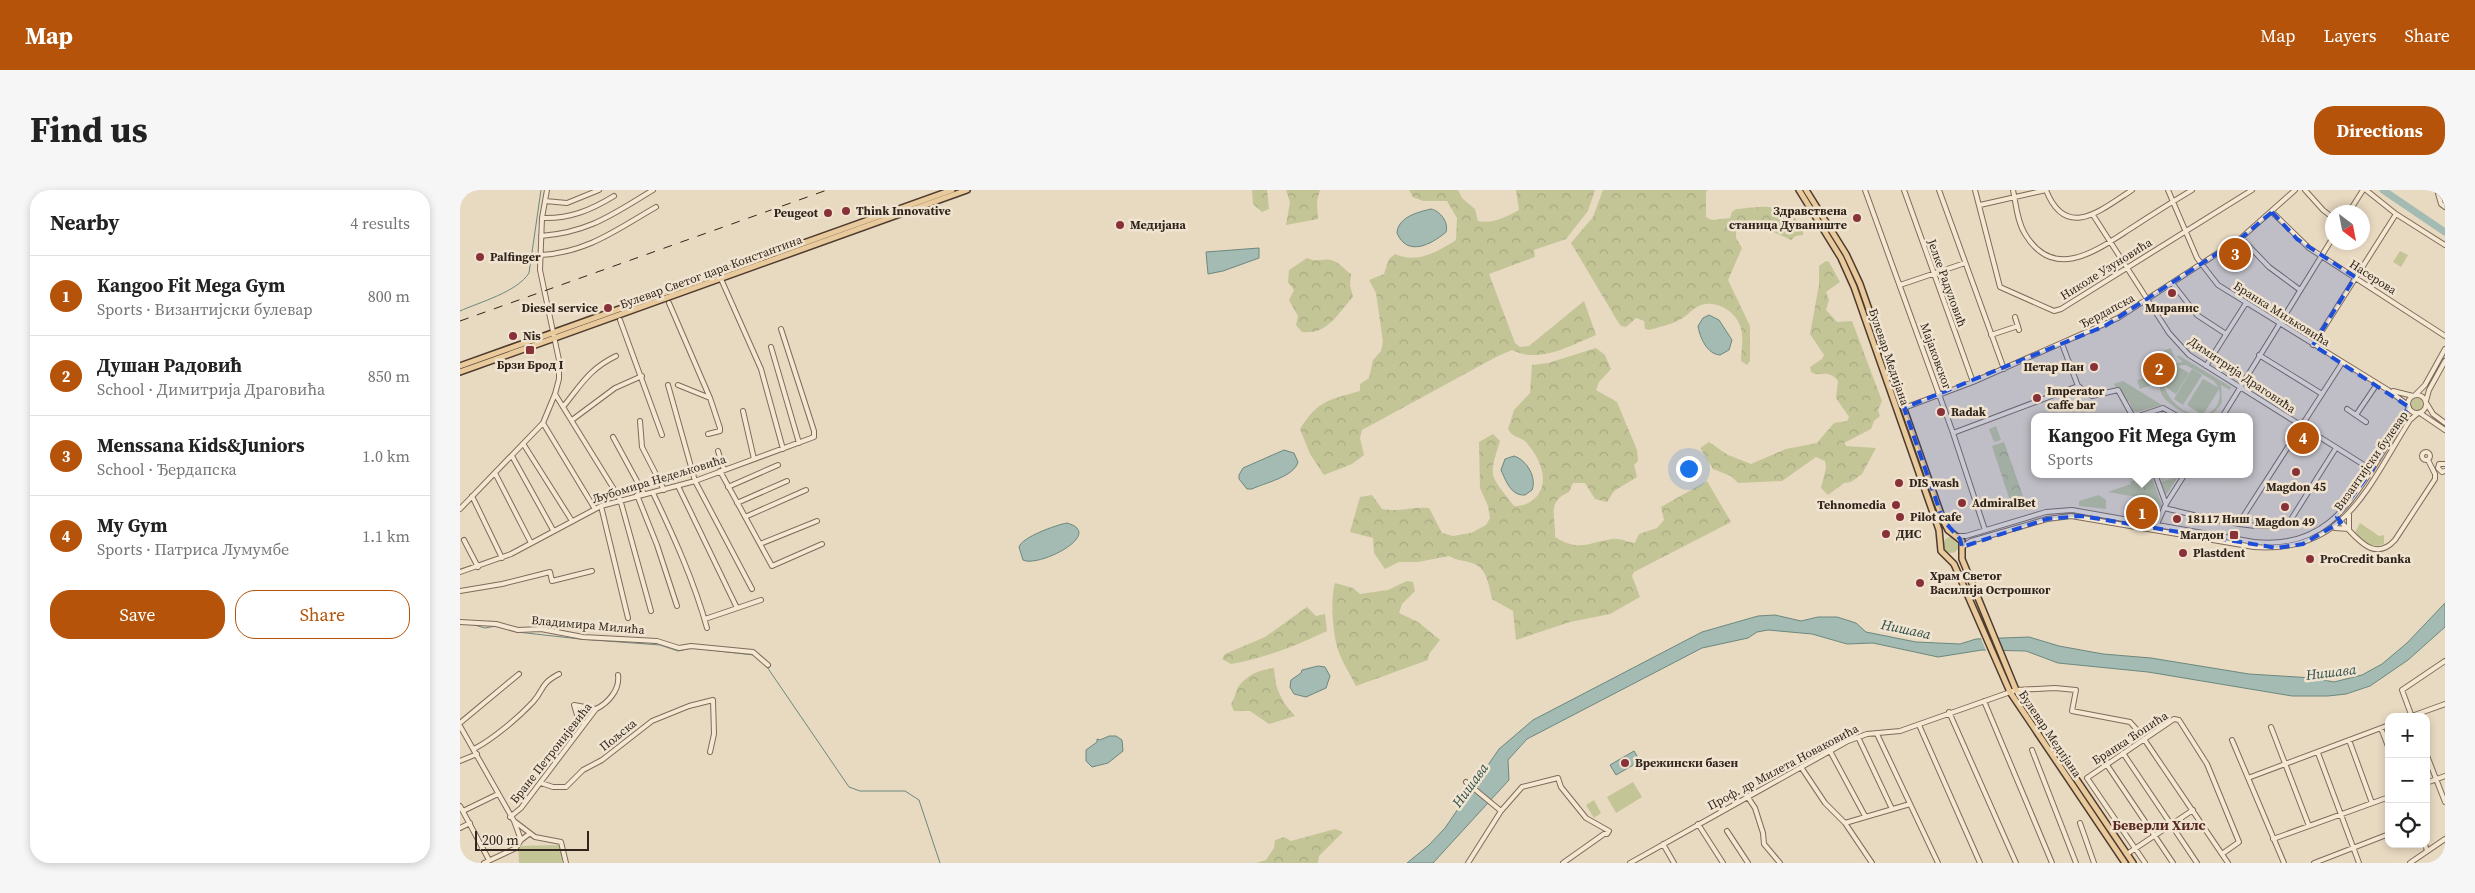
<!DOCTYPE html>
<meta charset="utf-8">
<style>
body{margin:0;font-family:"Source Serif 4",serif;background:#f6f6f6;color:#222}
.controls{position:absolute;right:15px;bottom:15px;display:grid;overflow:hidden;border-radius:10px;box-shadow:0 2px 8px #0003}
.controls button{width:45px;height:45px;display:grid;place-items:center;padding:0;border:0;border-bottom:1px solid #e0e0e0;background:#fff;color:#222;font:25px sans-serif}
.compass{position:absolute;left:1865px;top:15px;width:45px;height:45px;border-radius:50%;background:#fff;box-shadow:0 2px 8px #0003;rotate:148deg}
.scale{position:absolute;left:15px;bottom:12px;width:114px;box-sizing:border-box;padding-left:5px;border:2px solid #31251d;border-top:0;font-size:14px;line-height:18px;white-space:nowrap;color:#31251d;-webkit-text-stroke:4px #f0e4d0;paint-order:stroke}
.you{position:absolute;left:1228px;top:278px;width:18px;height:18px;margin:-12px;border:4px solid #fff;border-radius:50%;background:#1a73e8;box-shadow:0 0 0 8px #1a73e833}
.badge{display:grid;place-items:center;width:32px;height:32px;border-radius:50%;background:#b45309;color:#fff;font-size:16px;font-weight:700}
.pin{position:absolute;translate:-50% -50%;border:2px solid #fff;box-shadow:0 1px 5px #0006}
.popup{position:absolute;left:1571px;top:223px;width:222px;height:65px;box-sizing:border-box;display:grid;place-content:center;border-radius:10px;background:#fff;filter:drop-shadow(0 1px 4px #0005);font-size:16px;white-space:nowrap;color:#767676}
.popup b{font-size:19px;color:#222}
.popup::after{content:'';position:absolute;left:50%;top:100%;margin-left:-10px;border:10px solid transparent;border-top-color:#fff}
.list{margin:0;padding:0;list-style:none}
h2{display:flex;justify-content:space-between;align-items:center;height:65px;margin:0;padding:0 20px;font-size:21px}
h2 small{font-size:16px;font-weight:400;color:#767676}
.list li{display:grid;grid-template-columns:32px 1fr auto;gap:15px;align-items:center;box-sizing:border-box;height:80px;padding:0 20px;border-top:1px solid #e0e0e0}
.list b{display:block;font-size:19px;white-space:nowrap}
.list p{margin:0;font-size:16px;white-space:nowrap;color:#767676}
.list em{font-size:16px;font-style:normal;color:#767676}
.actions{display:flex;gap:10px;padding:15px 20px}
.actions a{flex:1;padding:11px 0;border:1px solid #b45309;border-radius:20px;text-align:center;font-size:18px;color:#b45309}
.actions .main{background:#b45309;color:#fff}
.icon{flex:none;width:28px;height:28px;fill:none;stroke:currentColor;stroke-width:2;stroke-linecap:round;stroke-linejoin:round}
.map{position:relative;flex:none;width:1985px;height:673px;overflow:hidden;border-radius:20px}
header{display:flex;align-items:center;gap:30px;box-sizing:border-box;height:70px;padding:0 25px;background:#b45309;color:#fff}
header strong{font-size:24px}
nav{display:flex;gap:28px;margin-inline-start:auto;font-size:18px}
.intro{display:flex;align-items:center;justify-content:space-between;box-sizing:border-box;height:120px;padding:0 30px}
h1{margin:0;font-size:35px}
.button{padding:12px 22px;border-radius:20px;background:#b45309;color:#fff;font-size:18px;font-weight:700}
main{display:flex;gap:30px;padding:0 30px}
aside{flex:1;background:#fff;border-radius:20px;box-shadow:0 2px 8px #0003}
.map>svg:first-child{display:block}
.grass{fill:#c3c597;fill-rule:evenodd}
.forest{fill:url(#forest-crowns)}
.water{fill:#a3bbb2;stroke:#6c887e}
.pier{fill:#e8d9c1}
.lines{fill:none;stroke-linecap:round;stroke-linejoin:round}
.stream{stroke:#6c887e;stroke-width:1}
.river{stroke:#a3bbb2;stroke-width:7}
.minor-casing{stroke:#806b5b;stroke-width:6}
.major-casing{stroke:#4e3b2f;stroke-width:8}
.minor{stroke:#f4e8d3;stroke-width:4}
.major{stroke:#e8ca9c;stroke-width:5}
.rail{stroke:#31251d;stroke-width:1;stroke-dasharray:9 9;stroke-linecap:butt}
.marked{fill:#1d4ed8;fill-opacity:0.2;stroke:#1d4ed8;stroke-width:4;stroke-dasharray:10 6;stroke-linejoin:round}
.poi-dot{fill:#883139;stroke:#f0e4d0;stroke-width:2}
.labels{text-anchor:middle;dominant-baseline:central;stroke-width:5;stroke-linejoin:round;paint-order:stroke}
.poi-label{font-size:12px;font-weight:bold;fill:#31251d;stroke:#f0e4d0;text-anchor:start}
.street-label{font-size:12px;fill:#31251d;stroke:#f0e4d0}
.water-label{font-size:14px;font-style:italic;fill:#2e4f4a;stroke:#f0e4d0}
.neighbourhood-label{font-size:14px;font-weight:bold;fill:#592922;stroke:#f0e4d0}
</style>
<header>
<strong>Map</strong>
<nav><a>Map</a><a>Layers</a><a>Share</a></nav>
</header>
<div class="intro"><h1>Find us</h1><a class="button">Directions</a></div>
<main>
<aside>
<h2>Nearby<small>4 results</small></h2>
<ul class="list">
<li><span class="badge">1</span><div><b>Kangoo Fit Mega Gym</b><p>Sports · Византијски булевар</p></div><em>800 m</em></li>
<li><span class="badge">2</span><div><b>Душан Радовић</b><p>School · Димитрија Драговића</p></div><em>850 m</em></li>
<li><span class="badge">3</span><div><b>Menssana Kids&amp;Juniors</b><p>School · Ђердапска</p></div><em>1.0 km</em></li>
<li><span class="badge">4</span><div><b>My Gym</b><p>Sports · Патриса Лумумбе</p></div><em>1.1 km</em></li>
</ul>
<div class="actions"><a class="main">Save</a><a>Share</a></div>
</aside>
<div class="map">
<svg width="1985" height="673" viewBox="0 0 1985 673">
<defs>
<pattern id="forest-crowns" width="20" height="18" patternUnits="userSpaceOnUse" patternTransform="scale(1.25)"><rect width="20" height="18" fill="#c3c597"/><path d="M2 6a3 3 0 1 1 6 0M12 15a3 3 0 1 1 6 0" fill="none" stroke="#a8a982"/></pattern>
</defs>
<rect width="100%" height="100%" fill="#e8d9c1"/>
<path class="grass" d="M1940,61l8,4 -7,12 -8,-5z
M1711,158l4,12 -14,5 -4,-12z
M1718,165l53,32 -1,3 -9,-5 1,18 -10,12 -20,2c-8,-5 -20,-10 -27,-18 -13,-16 0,-35 18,-37l-6,-5zM1726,175l28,16 5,7 -16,-9 -16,26 15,10c-32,1 -59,-50 -16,-50zM1759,199c3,12 -3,23 -16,26z
M1717,176l12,7 -13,21 -11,-7z
M1732,179l10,6 -19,30 -9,-6z
M1694,184l4,9 -18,6 -3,-9z
M1663,191l39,24 -25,7 -4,-1 -4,-10 -4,1 -11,-18z
M1951 214a6 6 0 1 1 12 0a6 6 0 1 1-12 0Z
M1536,236l5,14 -7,2 -5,-13z
M1691,284l5,2 -4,2 11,30 -9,-2v-6l-46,-8 23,-8 -1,-2 5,-2 1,3v-3l5,-2 1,2v-3z
M1718,287l-12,18 -5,-13z
M1639,305l7,5v9l-27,-3v-5z
M1900,333l19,13 5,-1v9c-14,5 -21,-1 -30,-10z
M1483 355a8 8 0 1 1 16 0a8 8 0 1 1-16 0Z
M1173,592l9,15 -26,16 -9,-16z
M1134,610l7,13 -7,5 -8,-13z
M101,655l1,18h-43l-1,-17z"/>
<path class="forest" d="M792,0h15l2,19 -7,3 -9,-8z
M826,0h34l-3,11 1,18 -32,6 4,-23z
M949,0h49l4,8 13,11 3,12c15,3 28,-4 41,-11l-3,-20h79l-7,21 -22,28 -32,11 1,7 -46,17 26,69 5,4 9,-1 55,-45 12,34c-27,11 -56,29 -84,15l-16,7 -134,73 -2,8 4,17 -12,9 -28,11 -14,-21 -10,-25c18,-29 29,-29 60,-38v-7l9,-6 4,-18 8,-9 2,-9 -7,-49 -7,-13 15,-6 5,-15 6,-5c22,10 42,-2 61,-14l1,-22 -10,-17h-24l-10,-4z
M1143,0h105l-2,2v25l6,3 18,-2 2,-6 4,-3c35,-3 39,-7 67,16v10l-7,1 -5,4 -24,-11 -26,-1 -5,4v6l6,10 -14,32 22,46v35l-3,4 -6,-4c0,-8 2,-18 1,-27 -1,-19 -23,-35 -41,-29 -9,3 -14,12 -22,15 -9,5 -20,7 -30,10l-4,-1 -1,-8 -8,-3 -10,9 -5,-1 -3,-4 -47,-79 22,-26z
M847,68c9,5 16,0 24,2 9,2 13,10 20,14l-1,11 3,12c-16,17 -25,38 -51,35l-6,-7 2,-9 -9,-16 5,-10 -6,-8 1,-12z
M1366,71l3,1 11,20 -14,10 3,8 -3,10 11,12 15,-1 30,80 -4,9 2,6 -6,5 -3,8 -27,14 2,3 30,2 -14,26 -11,8 -7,1 -16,12 -7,-7 5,-20 -1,-7 -9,-4 -34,24 -44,2 -7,-7 -18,-7 -13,-21 9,-6 19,13 23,9 35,-15 31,-6 17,-20 13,-2 2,-4 -13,-19 2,-17c-11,-13 -16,-3 -27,-9l-1,-5 12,-8 2,-4 -14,-21 9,-49v-19z
M1136,158l9,7 6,14 -12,13 -3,8 21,12 20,48 1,11 -4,4 3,12 -23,14 -7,11 -12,-3 -10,-16h-12l-4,9c-23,10 -13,24 -14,45 25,15 31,6 57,2 6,-1 16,3 23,4l4,-9 18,-6 7,-8 -3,-13 46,-26 24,41 -97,50 -2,4 8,21 -30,17 -40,8 -54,18 -3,-29 -21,-12c-3,-13 -5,-32 -20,-36 -9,-3 -15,-2 -23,-7l-31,6h-19l-14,7 -11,-16 -1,-15 -23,-6 10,-35 12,-2 10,14c18,3 29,-2 47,-1l13,25 11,3 18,-3 15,-8 4,-7 -2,-12 -8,-18 -1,-46 14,-8 7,7c-12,38 -10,33 14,65 10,0 17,-3 24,-11 12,-17 0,-39 -12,-53 -7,-6 -13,-4 -18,-13l6,-19 16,-17 2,-28 16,-2z
M1544,252l20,57 -13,5 -19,-58z
M1692,290l4,12 -11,4 -5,-12z
M947,391l6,1 2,9 -13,13 -3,9 19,9 22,18 -11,14 -1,6 -72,26c-6,-12 -14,-24 -18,-36 -5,-15 -8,-51 -3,-67l18,5 7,6 28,-4z
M847,417l9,9 9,-2 2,17c-31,15 -63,27 -96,33l-9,-5 3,-5 40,-17z
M814,478c1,21 7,33 21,48l-26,8 -19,-13h-16l-3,-7c4,-6 4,-12 8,-18 9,-12 21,-16 35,-18z
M117,517l16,3 -9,11 -5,-5z
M875,639l8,3 -24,24 -1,7h-62l10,-3 8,-12 1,-8 9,-3 7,4z"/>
<path class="water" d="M971,19c9,2 18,13 15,23 -15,13 -39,25 -49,1 1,-16 21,-21 34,-24z
M799,58v10l-36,13 -15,3 -2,-22z
M1249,125l10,5 13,20 -3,10 -9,5c-13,-1 -20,-17 -22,-29l5,-8z
M824,260l10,3 4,9c-4,15 -34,21 -46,27h-5l-8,-10v-4l4,-7z
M1054,266c13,4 23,22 18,34l-7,5c-14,1 -19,-14 -24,-25l4,-11z
M607,333c39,11 -29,45 -44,37l-4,-13c3,-10 37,-22 48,-24z
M1985,413v24l-37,33 -38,26 -24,8 -18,2h-36l-144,-24 -90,-9 -32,-12 -44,-1 -44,7 -65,-14 -26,1 -35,-10 -44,-4 -11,2 -9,6 -46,10 -175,91 -19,21 1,20 -76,83h-26l22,-18 16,-17 54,-79 34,-29 169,-88 56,-16 17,-1 26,6 17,-4h19l19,6 10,9 50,10 44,2 16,-5 53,-2 30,9 44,8 48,4 98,16 64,4 21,4 28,-7 20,-11 25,-21z
M858,476l7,1 5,9 -4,12 -20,9 -12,-3 -4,-7 1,-7 10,-7 1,-3z
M649,546h7l6,4 1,11 -15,12 -16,4 -6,-6v-11l11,-8v-3l3,1z
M1174,561l6,10 -24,14 -6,-10z"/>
<path class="pier" d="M1535,445l8,19 -16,-1 -7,-17z"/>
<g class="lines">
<path class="stream" d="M0,121c20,-9 57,-19 69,-38l12,-83
M11,434l14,4 11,-2 21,6 63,7 80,6 18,6 14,-3 62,7
M305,474l84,123 11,4h45l14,9 21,63"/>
<path class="river" d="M1923,0l62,42"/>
<g class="minor-casing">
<path id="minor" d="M1405,0l88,243 32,97
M1444,0l69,192
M1479,0l65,179
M1515,0l25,97 54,24 7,-2 191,-119
M1553,0c3,14 4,31 12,44 30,50 75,14 108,-7 20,-13 39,-25 59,-37
M1586,0c20,51 55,20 86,0
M1708,0l29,68 21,27 170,105 20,15
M1845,0l18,20 9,7
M1906,0l30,24 49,31
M1977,0l4,14 4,3
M85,11l22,2 32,-13
M1520,15l66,-15
M1812,22l37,36 136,88
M1889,22l14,-22
M1633,25l76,118 20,22 183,115
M82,28c28,1 49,-8 72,-22
M81,46c49,-4 72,-22 112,-46
M1781,48l28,29 31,23
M81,65c47,-3 75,-25 115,-48
M261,89l40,90 22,80
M1712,93l25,32 29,19
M1440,95l65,-22
M209,113l41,95 10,30v3l-12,3
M1555,127l4,13
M160,130l42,115
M1531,145l27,-9
M1602,154l16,42
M1853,155l83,-131
M311,157l28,96
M1799,165l63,39
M1746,176l40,-63
M208,195l27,96 57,108
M218,195l32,13
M1618,196l14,10 26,-6 15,27
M1933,201l20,5
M95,204l65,105 31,112
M1948 214a9 9 0 1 1 18 0a9 9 0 1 1-18 0Z
M1955,205l10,-10 20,-36
M1966,211l3,-11 16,-29
M1967,214l6,10 12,9
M103,217c18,-22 26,-38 53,-51
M1444,218l69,-26 145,-64 123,-80 54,-48
M1887,219l19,13
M283,221l11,48
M1960,223l25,17
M1896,225l21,-31
M1676,227l27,-9 16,9
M1762,227l110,-178
M112,230l43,-32 27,-12
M180,231l2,26 22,43
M83,233l52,86
M1493,243l125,-47
M153,247l31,57
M64,255l48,76
M258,261l6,19
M1962 266a4 4 0 1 1 8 0a4 4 0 1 1-8 0Z
M52,266l41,74
M1968,270l7,14
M1985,274h-6l-1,4 4,4 3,-1
M260,281l52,95 50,-22
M35,283l36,70
M1695,284l11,30
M218,296l59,122
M268,297l50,-22
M193,303c21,44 41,88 54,135
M177,305l20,50 20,61
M12,306l30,62
M277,313l50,-22
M141,316l27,112
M1704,318c28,6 103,28 126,13l46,-73
M0,319l83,-86 12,-29 4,-15v-19l-19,-90 2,-52 5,-28
M285,327l61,-27
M1880,331c16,15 33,43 55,19l40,-61v-5
M1779,333l103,-160
M1697,334l9,-20 19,-30
M1875,338l14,1v-15
M1498,346h8l80,-24 26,-2 182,32c66,7 93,-32 124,-82 10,-17 23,-34 31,-53
M4,350l14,27
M300,354l57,-23
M1502,357l9,-6 76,-22 24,-3 183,31c91,7 114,-61 156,-127l8,-7
M0,382l51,-18 90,-48 94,-25 119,-44v-6l-33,-102
M0,401l42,-7 48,-12 2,9 40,-10
M245,429l56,-19
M0,432l36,2 22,6 23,-1 42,8 74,4 22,7 12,-2 62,6 15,13
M1524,511l68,162
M1489,522l67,151
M1952,526l33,-12
M1952,527l-10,-27 43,-29
M0,533l59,-49
M124,534l-7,-9 -3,-10 22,4
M1459,535l61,138
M0,536l54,95 21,16 26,5 5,21
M1811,537l38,99
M1921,538l8,21
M1417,544l61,129
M1398,547l34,72
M1684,549l84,124
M1772,550l52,123
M1889,550l23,63
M14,559c19,-10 44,-31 59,-47 12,-14 7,-18 26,-28
M1572,560l44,113
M1370,561l35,65
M1663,563l74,110
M1858,563l41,110
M1966,563l19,49
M0,571l17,-7
M1647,575l66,98
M1341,577l24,36 20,20 27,40
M1788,588l141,-53
M1006,592l35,29 -33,52
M81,593l12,4h13l17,-17 19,-10 50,-39 37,-15 24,-6 1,34 -4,18
M1966,593l19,-7
M1287,606l8,12 8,25 1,11 16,19
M0,616l29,54
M3,621l35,-17
M1041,621l21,-24 36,-9 3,9 25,31 23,13 -2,3h-3l-41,29
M50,627l11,-9 75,-99c12,-6 24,-19 22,-34
M54,631l7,19
M1385,633l65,-19
M1620,633l14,40
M1238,634l25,39
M0,638l10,-5
M1267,641l21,32
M1813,649l116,-42
M1203,654l11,19
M1965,654l2,7
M1667,664l66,-44
M24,673l32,-15 5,-8 8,-6
M1170,673l218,-122 19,-7 33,-3 116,-41 39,-2 21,2 -4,21 58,11 9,10
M1685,673l-58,-85 87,-59 5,1 28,44 32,78 -17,12
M1854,673l75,-29
M1950,673l35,-24"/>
</g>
<g class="major-casing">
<path id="major" d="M1339,0l42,68 13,29 85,243 2,21 13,13 56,128 115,171
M1346,0l40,64 14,30 83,236 5,10 14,11v18l54,131 117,173
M0,176l492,-176
M0,182l507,-182"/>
</g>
<use href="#minor" class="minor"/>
<use href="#major" class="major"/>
<path class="rail" d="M0,131l367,-131"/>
</g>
<path class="marked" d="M1812,22l25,27 58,38 -42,68 96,62 -37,63 -35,47 4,5 -38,22 -26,4 -196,-32 -34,3 -85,28 -2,-8 -17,-19 -39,-112 201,-82 136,-88z"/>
<g class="poi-dot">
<circle cx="386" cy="21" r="5"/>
<circle cx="368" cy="23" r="5"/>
<circle cx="1397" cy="28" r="5"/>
<circle cx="660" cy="35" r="5"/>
<circle cx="20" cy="67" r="5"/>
<circle cx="1712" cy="103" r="5"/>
<circle cx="148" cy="118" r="5"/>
<circle cx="53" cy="146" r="5"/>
<rect x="65" y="155" width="10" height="10" rx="2.5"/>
<circle cx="1634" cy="177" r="5"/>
<circle cx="1577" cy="208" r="5"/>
<circle cx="1481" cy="222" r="5"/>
<circle cx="1836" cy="282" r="5"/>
<circle cx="1439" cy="293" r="5"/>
<circle cx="1502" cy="313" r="5"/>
<circle cx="1436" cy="315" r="5"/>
<circle cx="1825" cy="317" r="5"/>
<circle cx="1440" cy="327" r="5"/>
<circle cx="1717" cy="329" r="5"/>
<circle cx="1426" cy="344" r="5"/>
<rect x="1769" y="340" width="10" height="10" rx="2.5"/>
<circle cx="1723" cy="363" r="5"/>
<circle cx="1850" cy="369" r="5"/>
<circle cx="1460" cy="393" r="5"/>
<circle cx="1165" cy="573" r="5"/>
</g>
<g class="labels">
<g class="poi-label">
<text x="396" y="21">Think Innovative</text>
<text x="1387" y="21" text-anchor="end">Здравствена<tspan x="1387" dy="14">станица Дуваниште</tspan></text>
<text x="358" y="23" text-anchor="end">Peugeot</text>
<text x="670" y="35">Медијана</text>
<text x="30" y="67">Palfinger</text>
<text x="138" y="118" text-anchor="end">Diesel service</text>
<text x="1712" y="118" text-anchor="middle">Миранис</text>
<text x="63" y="146">Nis</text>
<text x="70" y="175" text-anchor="middle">Брзи Брод I</text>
<text x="1624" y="177" text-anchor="end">Петар Пан</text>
<text x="1587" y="201">Imperator<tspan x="1587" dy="14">caffe bar</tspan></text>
<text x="1491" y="222">Radak</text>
<text x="1449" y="293">DIS wash</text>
<text x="1836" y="297" text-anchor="middle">Magdon 45</text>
<text x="1512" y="313">AdmiralBet</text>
<text x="1426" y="315" text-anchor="end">Tehnomedia</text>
<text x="1450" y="327">Pilot cafe</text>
<text x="1727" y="329">18117 Ниш</text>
<text x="1825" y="332" text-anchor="middle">Magdon 49</text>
<text x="1436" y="344">ДИС</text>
<text x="1764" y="345" text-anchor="end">Магдон</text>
<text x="1733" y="363">Plastdent</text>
<text x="1860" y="369">ProCredit banka</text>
<text x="1470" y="386">Храм Светог<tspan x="1470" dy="14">Василија Острошког</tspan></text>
<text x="1175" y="573">Врежински базен</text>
</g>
<g class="street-label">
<text transform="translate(1646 79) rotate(-32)">Николе Узуновића</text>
<text transform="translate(251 82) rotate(-20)">Булевар Светог цара Константина</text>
<text transform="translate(1913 87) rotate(33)">Насерова</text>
<text transform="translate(1487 93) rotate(70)">Јелке Радуловић</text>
<text transform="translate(1647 121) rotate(-28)">Ђердапска</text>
<text transform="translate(1822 124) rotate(32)">Бранка Миљковића</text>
<text transform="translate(1476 166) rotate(70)">Мајаковског</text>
<text transform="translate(1429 167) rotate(71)">Булевар Медијана</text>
<text transform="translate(1782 185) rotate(34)">Димитрија Драговића</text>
<text transform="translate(1911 271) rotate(-55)">Византијски булевар</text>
<text transform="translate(199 289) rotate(-17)">Љубомира Недељковића</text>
<text transform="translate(128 435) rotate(5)">Владимира Милића</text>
<text transform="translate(1590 544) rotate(56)">Булевар Медијана</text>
<text transform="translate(158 545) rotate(-39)">Пољска</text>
<text transform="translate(1670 548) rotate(-33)">Бранка Ћопића</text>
<text transform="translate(91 563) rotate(-52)">Бране Петронијевића</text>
<text transform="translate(1323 577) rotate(-28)">Проф. др Милета Новаковића</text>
</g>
<g class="water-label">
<text transform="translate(1446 439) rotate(12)">Нишава</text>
<text transform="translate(1871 482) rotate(-7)">Нишава</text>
<text transform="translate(1010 595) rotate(-54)">Нишава</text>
</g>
<g class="neighbourhood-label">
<text x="1699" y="635">Беверли Хилс</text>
</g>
</g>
</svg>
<div class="controls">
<button>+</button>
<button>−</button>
<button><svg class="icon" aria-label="locate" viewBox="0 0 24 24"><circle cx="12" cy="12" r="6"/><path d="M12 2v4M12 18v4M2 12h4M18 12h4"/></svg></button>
</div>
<svg class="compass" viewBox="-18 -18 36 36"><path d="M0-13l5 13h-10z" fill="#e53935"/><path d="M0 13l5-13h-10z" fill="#767676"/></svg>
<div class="scale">200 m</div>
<div class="you"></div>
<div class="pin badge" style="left:1682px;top:323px">1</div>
<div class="popup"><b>Kangoo Fit Mega Gym</b>Sports</div>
<div class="pin badge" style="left:1699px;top:179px">2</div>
<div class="pin badge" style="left:1775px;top:64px">3</div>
<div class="pin badge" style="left:1843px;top:248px">4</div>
</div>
</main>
